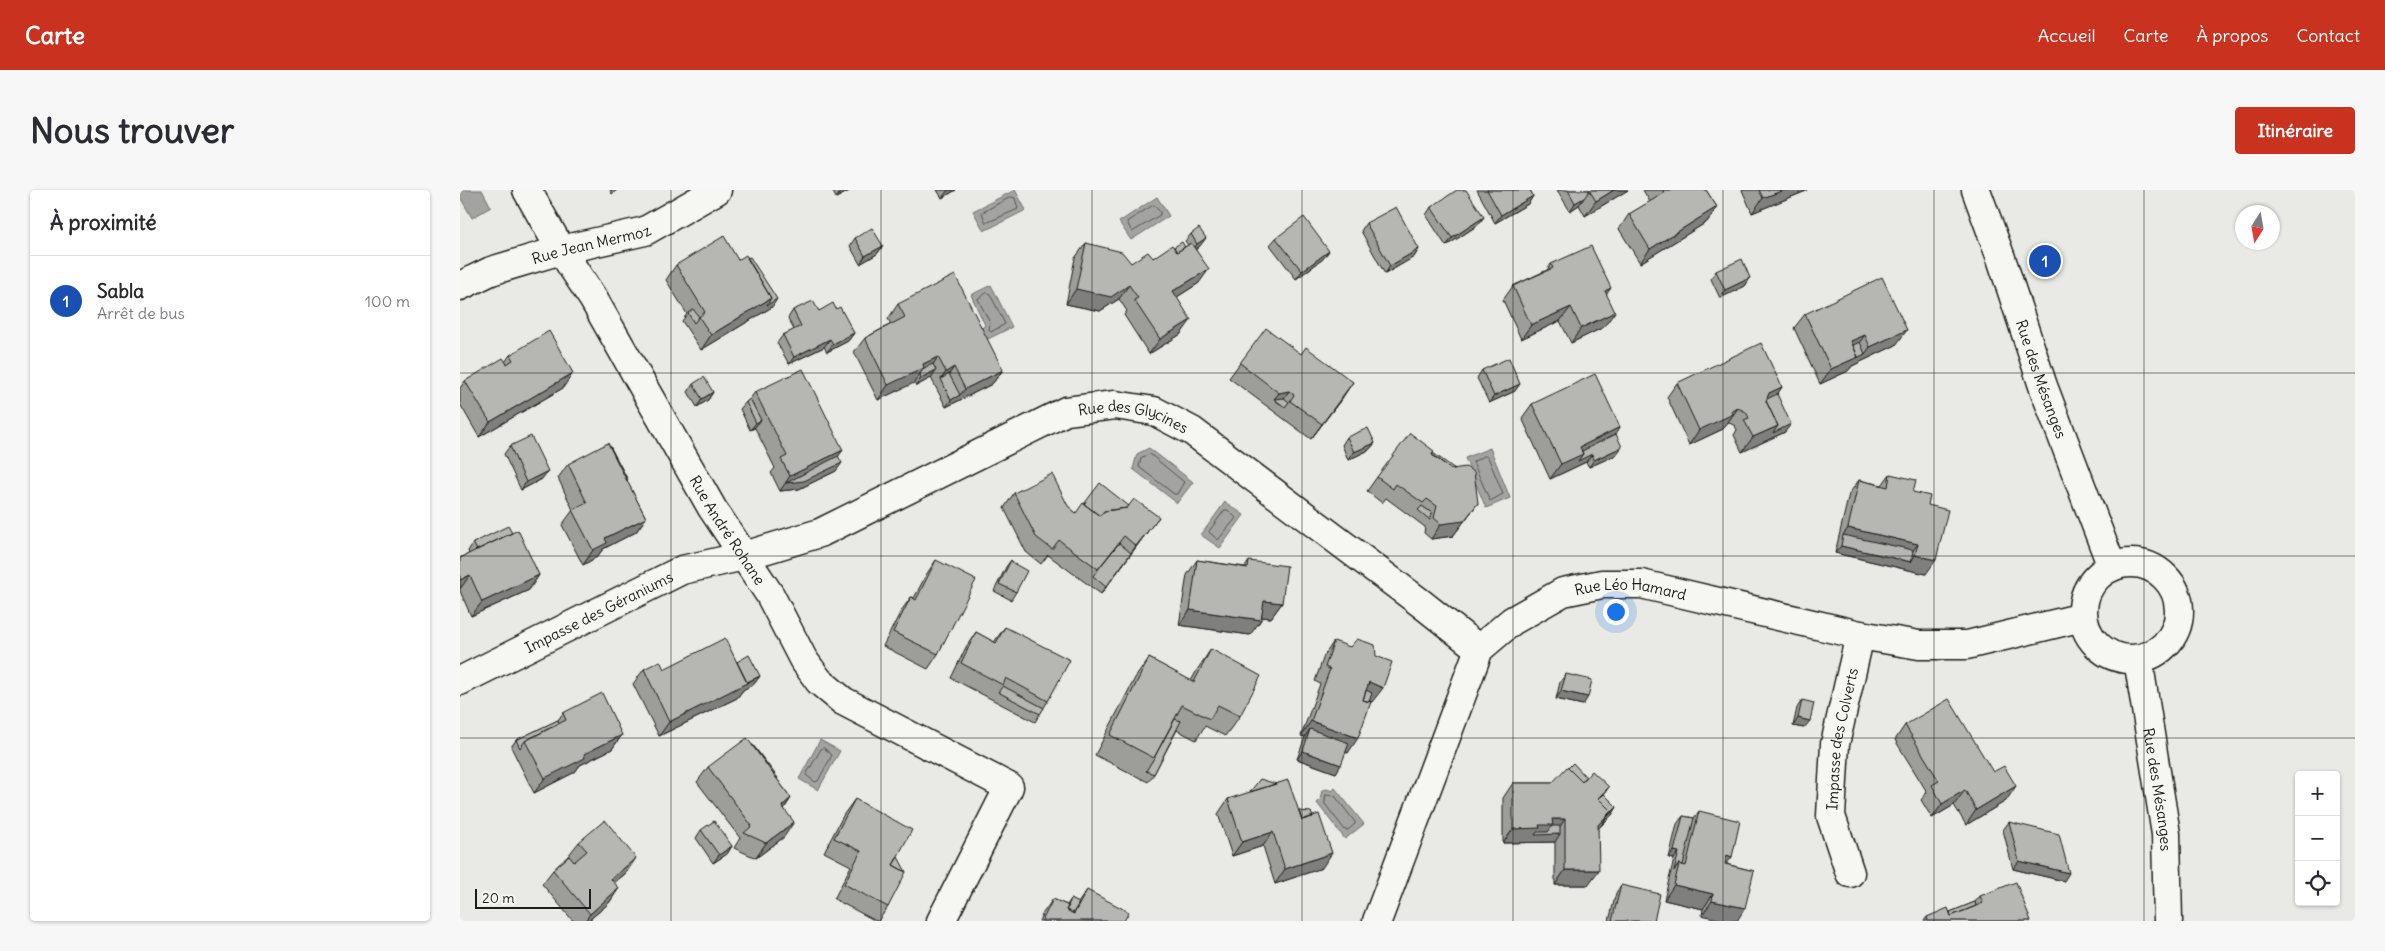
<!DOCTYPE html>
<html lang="fr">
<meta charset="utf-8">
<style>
body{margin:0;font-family:Delius,sans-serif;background:#f7f7f7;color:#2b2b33}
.controls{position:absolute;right:15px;bottom:15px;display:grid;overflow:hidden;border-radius:5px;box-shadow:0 1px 4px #0004}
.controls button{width:45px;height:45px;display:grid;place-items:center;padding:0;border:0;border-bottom:1px solid #e1e1e2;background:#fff;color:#2b2b33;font:25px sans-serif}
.compass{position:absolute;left:1775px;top:15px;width:45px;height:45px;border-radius:50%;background:#fff;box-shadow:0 1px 4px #0004;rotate:191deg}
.scale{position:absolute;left:15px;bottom:12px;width:116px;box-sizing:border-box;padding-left:5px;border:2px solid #1c1c1c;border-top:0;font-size:14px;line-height:18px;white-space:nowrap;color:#1c1c1c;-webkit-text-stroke:4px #f6f6f2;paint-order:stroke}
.you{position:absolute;left:1155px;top:421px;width:18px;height:18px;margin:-12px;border:4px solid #fff;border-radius:50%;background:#1a73e8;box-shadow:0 0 0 8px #1a73e833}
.badge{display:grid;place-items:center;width:32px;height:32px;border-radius:50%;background:#c8321e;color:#fff;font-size:16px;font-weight:700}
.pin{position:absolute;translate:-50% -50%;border:2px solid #fff;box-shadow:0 1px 5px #0006}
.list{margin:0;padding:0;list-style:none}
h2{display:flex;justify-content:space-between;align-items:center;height:65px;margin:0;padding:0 20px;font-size:21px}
h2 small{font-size:16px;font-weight:400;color:#7c7c81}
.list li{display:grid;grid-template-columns:32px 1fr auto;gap:15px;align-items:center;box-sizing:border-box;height:90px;padding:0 20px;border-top:1px solid #e1e1e2}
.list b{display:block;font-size:19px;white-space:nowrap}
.list p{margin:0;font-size:16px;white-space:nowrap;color:#7c7c81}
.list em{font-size:16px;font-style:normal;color:#7c7c81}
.icon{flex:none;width:28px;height:28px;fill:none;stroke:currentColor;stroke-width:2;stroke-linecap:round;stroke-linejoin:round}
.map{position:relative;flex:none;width:1895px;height:731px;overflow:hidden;border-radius:5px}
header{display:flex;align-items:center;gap:30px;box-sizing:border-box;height:70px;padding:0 25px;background:#c8321e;color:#fff}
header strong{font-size:24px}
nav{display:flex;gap:28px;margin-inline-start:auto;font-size:18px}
.intro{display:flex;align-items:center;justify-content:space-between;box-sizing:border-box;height:120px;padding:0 30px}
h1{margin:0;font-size:35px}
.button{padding:12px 22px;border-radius:5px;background:#c8321e;color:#fff;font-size:18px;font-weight:700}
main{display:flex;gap:30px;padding:0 30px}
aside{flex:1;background:#fff;border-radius:5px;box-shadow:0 1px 4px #0004}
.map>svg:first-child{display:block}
.water{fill:#a3a3a1;stroke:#6d6d6c}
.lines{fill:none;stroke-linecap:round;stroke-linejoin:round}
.shore{stroke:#525251;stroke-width:1}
.minor-casing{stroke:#1c1c1c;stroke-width:31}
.major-casing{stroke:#1c1c1c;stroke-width:31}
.minor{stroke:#f6f6f2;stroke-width:28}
.major{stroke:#f6f6f2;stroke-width:28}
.wall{fill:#9d9d9a;stroke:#1c1c1c}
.shaded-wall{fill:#7f7f7d;stroke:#1c1c1c}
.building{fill:#b6b6b3;stroke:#1c1c1c}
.grid{fill:none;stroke:#1c1c1c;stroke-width:1;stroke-opacity:0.55}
.labels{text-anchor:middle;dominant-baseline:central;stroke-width:4.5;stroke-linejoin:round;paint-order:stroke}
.street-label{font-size:15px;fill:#1c1c1c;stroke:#f6f6f2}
</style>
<header>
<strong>Carte</strong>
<nav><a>Accueil</a><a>Carte</a><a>À propos</a><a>Contact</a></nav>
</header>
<div class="intro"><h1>Nous trouver</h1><a class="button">Itinéraire</a></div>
<main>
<aside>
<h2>À proximité<small></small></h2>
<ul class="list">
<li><span class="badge" style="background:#1a4fb4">1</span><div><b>Sabla</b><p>Arrêt de bus</p></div><em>100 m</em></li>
</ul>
</aside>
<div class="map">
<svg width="1895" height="731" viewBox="0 0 1895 731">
<rect width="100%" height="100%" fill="#e9e9e5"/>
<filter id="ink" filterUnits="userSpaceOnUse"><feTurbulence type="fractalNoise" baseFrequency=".02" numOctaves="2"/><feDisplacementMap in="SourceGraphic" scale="10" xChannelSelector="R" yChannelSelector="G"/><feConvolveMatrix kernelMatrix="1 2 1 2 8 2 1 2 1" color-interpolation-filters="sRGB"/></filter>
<g filter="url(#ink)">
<path class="water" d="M0,0h22l9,17 -19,11 -12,-21z
M555,0l11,20 -42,21 -11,-20z
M697,7l12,19 -38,24 -12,-18z
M531,95l21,42 -28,14 -5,-10 6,-6 -14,-30z
M689,258l44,34 -16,21 -44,-34 4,-15z
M1030,258l20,50 -24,10 -21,-50z
M765,312l19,13 -24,33 -19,-13z
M360,550l20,11 -22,39 -19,-11z
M875,598l29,36 -19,15 -28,-36 3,-3 2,-10 5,-1 5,2z"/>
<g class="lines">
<path class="shore" d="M551,7l4,1 3,11 -32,14 -4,-10z
M694,15l6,7v3l-28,17 -5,-10z
M527,103l3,1 15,30 -14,8 -2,-2 1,-7 -12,-24z
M690,264l34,28 -7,12h-3l-35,-27 2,-9z
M1025,266l3,1 15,37 -13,7 -17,-39z
M765,320h3l8,8 -18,22 -9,-8z
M364,558l8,7 -14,26 -3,1 -9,-7 15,-26z
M866,605l9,1 20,26v2l-7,6h-3l-20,-26z"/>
<g class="minor-casing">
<g id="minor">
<path id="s1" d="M67,0l34,60 33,50 118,208 58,87 33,64 16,22 24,20 166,86 -68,134"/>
<path id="s2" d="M0,96l31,-15 70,-21 84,-19 72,-41"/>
<path id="s3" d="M0,491l222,-111 62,-14 76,-23 246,-122 49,-6 39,6 38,20 230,173 57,45"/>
<path id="s4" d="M1390,683l-19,-57 4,-72 25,-109"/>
<path id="s5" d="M917,731l102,-272 33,-28 51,-29 39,-8h39l219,51 59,10h48l116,-28"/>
</g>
</g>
<g class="major-casing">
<g id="major">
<path id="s6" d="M1516,0l25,68 42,128 69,181"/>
<circle cx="1671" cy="421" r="48"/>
<path id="s7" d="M1678,469l28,175 2,87"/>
</g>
</g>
<use href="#minor" class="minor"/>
<use href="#major" class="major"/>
</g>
<path class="wall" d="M150,0h7l-5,4z
M374,0h17l-15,8 -3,-6z
M477,0h19l-14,8z
M1017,0h53l3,6 -5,8 -33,19z
M1097,0h71l-43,26 -6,-11 -9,6z
M1183,0h63l11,17 -10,15 -67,41 -21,-34 10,-15 21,-12z
M1282,0h65l-1,1 -54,22z
M971,17l47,18 -32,21 -20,-31z
M906,33l53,26 -5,8 -29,17 -24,-43z
M731,44l9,12 -4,3 3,34 -22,14 4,37 -32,20 -25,-39 3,-4 -8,-12 -19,12 -34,-7 9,-46 11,-15 45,20 22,-5 21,-11h11l3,-2 -3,-4z
M395,48l28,8 -6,8 -17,10 -10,-18z
M816,48l47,21 -27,20 -26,-34z
M278,70l34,47 -71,43 -19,-29 5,-7 -21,-34 10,-15z
M1091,74l53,63 -33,16 -11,-22 -39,18 -18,-39 10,-14 34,-16z
M1256,81l34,7 -5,8 -25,12 -9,-19z
M438,114l105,66 -11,14 -46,23 -15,-29 -15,8 -2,-4 -36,18 -24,-48 11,-14 26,-14 -3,-5z
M376,119l18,24 -6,8 -21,11 -3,-5 -35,17 -12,-21 6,-8 11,-5 -6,-12 5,-8 26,1z
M1345,124l91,31 -44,21 -4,5 -28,13 -26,-56z
M50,165l53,33 -84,49 -19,-33v-16l5,-7 40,-19z
M780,173l103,34 -32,42 -82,-61z
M1022,180l33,21 -26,12 -12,-25z
M1217,193l105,4 -5,7 8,38 -43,20 -8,-17 3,-5 -2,-4 -7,-4 -5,7 -34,16 -22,-48z
M233,194l20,8 -5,8 -11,7 -9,-15z
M295,202l88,58 -5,6 -2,15 -37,18 -19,2 -9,-18 4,-5 -20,-40 -5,2 -10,-21 6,-7 4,-3z
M1072,214l88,23 -4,7v21l-27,12 -3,-5 -36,17 -28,-61z
M887,247l28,6 -6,7 -21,10 -6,-15z
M50,256l32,33 -21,11 -17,-36z
M972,264l46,49 -25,33 -22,3 -7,-6 1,-6 -12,-9 -27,-20 -4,5 -15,-12 10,-14z
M108,274l59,17 19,37 -10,14 -33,17 -6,8 -14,8 -21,-40 11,-15 -15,-32z
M1430,284l23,18 15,13 -2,69 -91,-21 14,-59 10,-14 23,5z
M554,303l54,13 8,7 72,18 -47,63 -53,-39 -7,9 -15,-12 -22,-44z
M52,343l27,42 -10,15 -58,26 -11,-25v-33l9,-4 -1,-3 5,-8z
M476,370l2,94 -10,15 -45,-23 18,-35 10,-14 3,1 12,-23z
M551,370l5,32 -5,8 -17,-9 12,-24z
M737,370l48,7 4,-6 33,42 -11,15 -10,-1 -11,18 -71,-10 8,-50z
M545,437l43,74 -13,21 -84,-44 15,-31 10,-15 18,10z
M874,451l38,61 -3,-1 -21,52 -2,-1 -10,21 -39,-14 8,-22 -4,-1 19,-52 -5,-3 9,-25z
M751,459l29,67 -15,20 -20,-10 -9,14 -19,-10 -23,44 -6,8 -53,-27 40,-77 14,-20 42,23 6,-11z
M277,472l23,14 -6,8 -11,6 -6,8 -78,38 -26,-52 11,-15h20z
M1106,484l17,31 -27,-6 4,-17z
M1342,510l2,28 -11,-2 4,-18z
M103,523l59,22 -10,14 -32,16 -5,7 -41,21 -23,-46 5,-7 42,-20z
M1445,535l101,76 -40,24 -12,-20 -22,13 -11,-18 6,-8 -32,-52z
M248,577l70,11 -1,1 14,19 -7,11v28l-28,21 -22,-10 6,-10 -43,-56z
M1126,587l23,10 -5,7 13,13 -5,8 -14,14 -10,56h-33v-43l-52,1v-45l10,-15h39z
M395,609l43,58 -10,50 -10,14h-2l-42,-22 17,-33 -27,-14 20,-38z
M768,609l71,12 23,57 -47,16 -12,-38 -31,10 -14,-42z
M1239,621l33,46 -6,7 28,7 -52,44 1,-6 -39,-9 10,-41 -5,-1 8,-34 6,-8 11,2z
M1549,632l55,59 -51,-12 -10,-39z
M241,640l31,16 -5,8 -14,9 -17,-25z
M119,652l47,31 -12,10 5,5 -10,15 -21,18h-15l-31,-37 11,-14 15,-14z
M1161,695l33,36h-45l7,-28z
M627,700l37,31h-85l4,-8 10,-14 14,6 4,-6 7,4z
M1520,706l51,25h-107l3,-4 23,-5 25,-10z"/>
<path class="shaded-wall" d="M382,0h9l-15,8 5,-7z
M488,0h8l-14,8z
M1154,0h14l-43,26 11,-15z
M1324,0h23l-1,1 -54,22 11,-15z
M1073,6l-5,8 -33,19 6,-8z
M1124,8l-5,7 -9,6 5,-8z
M1257,17l-10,15 -67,41 10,-14z
M1024,27l-6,8 -32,21 6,-8z
M746,48l-6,8 -8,6 5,-8z
M423,56l-6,8 -17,10 5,-8z
M959,59l-5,8 -29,17 5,-8z
M869,61l-6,8 -27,20 6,-8z
M749,79l-10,14 -36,23 10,-15z
M1290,88l-5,8 -25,12 5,-8z
M669,95l-10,14 -19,12 -34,-7 10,-15z
M1151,98l-11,15 5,-12z
M311,108l6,1 -5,8 -71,43 10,-15z
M1111,117l-11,14 -39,18 10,-14z
M1155,122l-11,15 -33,16 10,-15z
M731,130l-10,14 -32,20 11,-15z
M1447,140l-11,15 -44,21 -4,5 -28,13 11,-15 27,-12 7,-3 5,-7z
M394,143l-6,8 -21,11 6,-8z
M1405,145l-11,15 -3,-9z
M370,149l-6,8 -35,17 5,-7z
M478,167l-10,15 -8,2 -6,9 -36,17 10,-15 35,-21z
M494,177l-10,15 -3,-3 5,-7z
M476,180l-5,8 -15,8 5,-8z
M543,180l-11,14 -46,23 5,-7 9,-5 5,-6z
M113,183l-10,15 -84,49 11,-15z
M893,192l-10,15 -32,42 11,-15z
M1060,194l-5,7 -26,12 5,-7z
M1322,197l-10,15 -8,-2 5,-7z
M829,201l-9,13 -6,-5 5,-6z
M253,202l-5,8 -11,7 5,-8z
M1278,218l-15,21 -34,16 10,-15z
M301,230l-6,7 -5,3 6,-7z
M1331,234l-6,8 -43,20 11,-15 25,-11z
M1160,237l-10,15 -18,12 -6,8 -36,17 11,-15 19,-17z
M915,253l-6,7 -21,10 6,-8z
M1162,257l-6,8 -27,12 5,-7z
M383,260l-10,14 9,-1 -6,8 -37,18 -19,2 10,-15z
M88,281l-6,8 -21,11 5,-8z
M1018,313l-25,33 -22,3 10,-15z
M699,327l-11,14 -47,63 35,-48z
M186,328l-10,14 -33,17 -6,8 -14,8 10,-15 12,-12z
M1388,338l70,16 -11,14 -64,-23z
M1381,356l70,16 4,-7 21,5 -10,14 -91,-21z
M10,385l-10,14v-9z
M79,385l-10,15 -58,26 11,-14z
M804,411l18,2 -11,15 -18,-2z
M730,420l71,10 -11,15 -71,-10z
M300,486l-6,8 -11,6 -6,8 -78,38 10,-14z
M909,492l14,6 -11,14 -11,-4z
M1101,501l27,6 -5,8 -27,-6z
M1338,528l12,3 -6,7 -11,-2z
M851,531l47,17 -10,15 -41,-15 3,-9 -5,8 -4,-1z
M162,545l-10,14 -32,16 -5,7 -41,21 11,-15 39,-24z
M843,561l38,14 -5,8 -39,-14z
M1556,596l-10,15 -40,24 10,-15z
M1505,600l-11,15 -22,13 10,-14z
M331,608l-10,15 1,-7z
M1157,617l-5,8 -11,11 5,-8z
M1151,621l-10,15 -13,14 10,-15z
M1092,629h13l-10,15h5l-5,8 -52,1 10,-14 26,-4z
M334,632l-10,15 -28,21 10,-15z
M813,642l-10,14 -31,10 10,-14z
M272,656l-5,8 -14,9 6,-8z
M1214,661l5,1 -5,7 -5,-1z
M872,663l-10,15 -47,16 10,-15z
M1267,665l5,2 -11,14z
M176,668l-10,15 -25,21 10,-15z
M1559,671l50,12 -5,8 -51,-12z
M1105,680h34l-11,15h-33z
M1214,695l39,9 -10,15 -39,-9z
M159,698l-10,15 -21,18h-3l5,-7z
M1252,711l33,7 -8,13h-11l-24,-6z"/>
<path class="building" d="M997,0h9l18,27 -32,21 -21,-31z
M1027,0h43l3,6 -32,19z
M1108,0h22l-6,8 -9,5z
M1129,0h25l-18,11z
M1203,0h43l11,17 -67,42 -21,-35 35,-21z
M1299,0h25l-21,8z
M936,17l23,42 -29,17 -24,-43z
M844,27l25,34 -27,20 -26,-33z
M412,38l11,18 -18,10 -10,-18z
M739,38l7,10 -9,6 -6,-10z
M264,46l14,24 8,-5 25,43 -60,37 -12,-18 6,-5 -29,-47z
M722,52l3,5 -8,5 -3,-5z
M626,53l36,9 9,11 17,-11 5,6 19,-13 5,7 14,-9 18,26 -36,22 18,29 -31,19 -26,-39 4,-2 -9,-13 -18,12 -35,-8z
M1131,56l20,42 -6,3 10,21 -34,16 -10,-21 -40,18 -18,-39 40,-18 -2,-4z
M290,67l27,42 -10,6 4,-7 -24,-40z
M1282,69l8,19 -25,12 -9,-19z
M495,85l48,95 -38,19 -11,-22 -8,5 -8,-15 -15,7 1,4 -36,17 -23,-47 40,-21 -7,-13z
M1422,87l25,53 -37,17 -5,-12 -14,6 7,16 -27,12 -26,-55z
M353,111l6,10 14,-8 3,6 4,-2 14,26 -21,11 -3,-5 -36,18 -11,-22 18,-9 -8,-16z
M233,119l6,8 -5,6 -6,-10z
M806,138l35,26 5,-7 47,35 -31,42 -32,-23 4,-6 -5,-4 -10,2 -39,-30z
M89,141l24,42 -83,49 -25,-41 38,-23 4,6 6,-4 -3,-5z
M1400,152l5,12 -8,4 1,-1 -5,-12z
M1301,153l21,44 -13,6 -3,8 12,25 -25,11 -9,-17 5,-2 -3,-6 -8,-4 -7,3 2,3 -34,16 -22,-47z
M1049,168l11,26 -26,12 -12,-26z
M473,174l3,6 -15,8 -1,-4 4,-6z
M343,179l40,81 -53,26 -9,-17 6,-3 -32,-64z
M489,184l11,21 -9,5 -10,-21z
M1135,184l25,53 -40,20 3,7 -22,10 -29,-60z
M244,187l9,15 -11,7 -9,-15z
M1317,204l14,30 -18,9 5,-7 -12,-25 1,-2z
M824,208l5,4 -4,5 -11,-8z
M290,209l11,21 -5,3 -10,-21z
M908,238l7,15 -21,9 -7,-15z
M950,243l24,18 -2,3 19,15 15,-2 8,5 4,31 -14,18 -23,3 -7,-6 3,-12 -10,-7 -4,4 -27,-19 -3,5 -16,-12z
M1156,244l6,13 -28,13 -2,-6 -14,7 5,-7 -1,-3z
M71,246l17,35 -22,11 -16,-36z
M148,253l38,75 -41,20 2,5 -14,7 -21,-40 15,-7 -19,-39z
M150,256l18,34 -1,1 -17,-34z
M973,263l22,16h-4l-19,-14z
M378,266l4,7 -38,18 -18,2z
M592,284l16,32 8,7 7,-10 17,13 4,-5 23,-3 7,-9 25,18 -23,29 -12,-10 -26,33 -39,-29 -7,9 -16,-12 -22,-44z
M1430,284l26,6 -3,12 17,4 -2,9 20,5 -12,50 -21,-5 3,-11 -70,-16 11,-48 29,7z
M640,293l29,23 -2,2 -23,3 -4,5 -16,-12z
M962,316l10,7 -2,7 -12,-10z
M48,336l4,7 -35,17 -4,-7z
M58,340l21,45 -57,27 -12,-27 -10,5v-22z
M1383,345l70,15 -2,12 -70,-16z
M659,353l12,10 -25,34 -13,-11z
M476,370l40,20 -38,74 -45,-22 18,-35 5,3z
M551,370l2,3 14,8 -11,21 -17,-8z
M737,370l51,8 1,-7 38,5 -5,37 -18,-2 -3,19 -71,-10z
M545,437l65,33 -22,41 -42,-23 -3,7 -42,-22 15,-31 20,11z
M265,448l22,45 -78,39 -25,-53 16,-8 4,8z
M897,449l18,6 1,11 16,6 -9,26 -14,-6 -6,18 8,2 -13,36 -47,-17 19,-52 -5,-2 9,-26 16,6z
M751,459l50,27 -21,40 -22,-11 -8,14 -28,-14 -28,53 -44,-23 39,-77 45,24z
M289,465l11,21 -13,6 -10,-20z
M1106,484l26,6 -4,17 -27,-6z
M543,496l41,22 -4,6 -42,-22z
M906,500l6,3 -3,9 -6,-2z
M142,503l20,42 -38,19 1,4 -40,20 -20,-37 41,-21 -3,-7z
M1489,509l44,73 11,-6 12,20 -40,24 -11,-20 -23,14 -10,-19 7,-4 -34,-56z
M1342,510l12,3 -4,18 -12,-3z
M715,529l6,2 -27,53 -8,-3 8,-13z
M98,530l1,3 -34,18 -5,7 -4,-8z
M850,539l39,14 -8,22 -38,-14z
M287,548l44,60 -9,8 12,16 -28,21 -22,-10 8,-7 -44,-59z
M292,555h1l25,33 -1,1z
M1113,573l13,14 -4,5 -14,-14z
M1107,577l15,15 10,-11 17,16 -11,11 13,13 -13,14 1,45h-34v-51h-13l1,6h-14l1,3 -27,1v-46h39z
M800,589l16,5 -26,8z
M828,590l14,40 17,-6 13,39 -47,16 -12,-37 -31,10 -14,-43z
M1144,604l13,13 -11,11 5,-7 -12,-12z
M395,609l57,31 -19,35 13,7 -18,35 -44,-23 17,-33 -27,-13z
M839,621l12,1 2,5 -11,3z
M1239,621l41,10 -8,36 -5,-2 -2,9 29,7 -9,37 -33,-7 1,-7 -39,-9 5,-21 7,2z
M1223,626l11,2 -11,47 -4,-1 -5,7 5,-19 -5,-1z
M145,630l31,38 -25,21 8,9 -29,26 -37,-44 16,-14 5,6 13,-11 -8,-9z
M254,631l18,25 -13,9 -18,-25z
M1549,632l50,12 10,39 -50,-12z
M1092,636h8v8l-25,1 2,-3h11z
M438,667l8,15 -13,-7z
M1556,692l15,39h-103l-1,-4 21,-9 3,8 32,-13 -3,-7z
M1161,695l39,9 -6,27h-42z
M627,700l42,22 -5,9h-82l11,-22 16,7 -3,4 8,4z
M611,709l8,4 -6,10 -7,-3z
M1515,712l1,4 -25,10 -1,-4z"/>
</g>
<path class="grid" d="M211,0v731M421,0v731M632,0v731M842,0v731M1053,0v731M1263,0v731M1474,0v731M1684,0v731M0,183h1895M0,366h1895M0,548h1895"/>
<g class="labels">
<g class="street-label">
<text stroke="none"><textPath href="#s2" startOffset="138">Rue Jean Mermoz</textPath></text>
<text stroke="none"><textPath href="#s6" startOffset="200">Rue des Mésanges</textPath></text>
<text stroke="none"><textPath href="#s3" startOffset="735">Rue des Glycines</textPath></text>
<text stroke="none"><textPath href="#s1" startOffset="395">Rue André Rohane</textPath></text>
<text stroke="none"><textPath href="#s5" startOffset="461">Rue Léo Hamard</textPath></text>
<text stroke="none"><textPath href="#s3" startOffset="155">Impasse des Géraniums</textPath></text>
<text stroke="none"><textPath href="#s4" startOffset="138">Impasse des Colverts</textPath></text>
<text stroke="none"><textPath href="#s7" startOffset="132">Rue des Mésanges</textPath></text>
</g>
</g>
</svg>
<div class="controls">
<button>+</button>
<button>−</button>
<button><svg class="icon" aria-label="locate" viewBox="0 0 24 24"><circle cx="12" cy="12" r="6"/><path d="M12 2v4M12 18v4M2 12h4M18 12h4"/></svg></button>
</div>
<svg class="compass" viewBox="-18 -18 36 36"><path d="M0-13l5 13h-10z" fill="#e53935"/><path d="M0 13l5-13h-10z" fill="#7c7c81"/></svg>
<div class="scale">20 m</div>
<div class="you"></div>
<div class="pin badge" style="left:1585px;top:71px;background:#1a4fb4">1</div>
</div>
</main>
